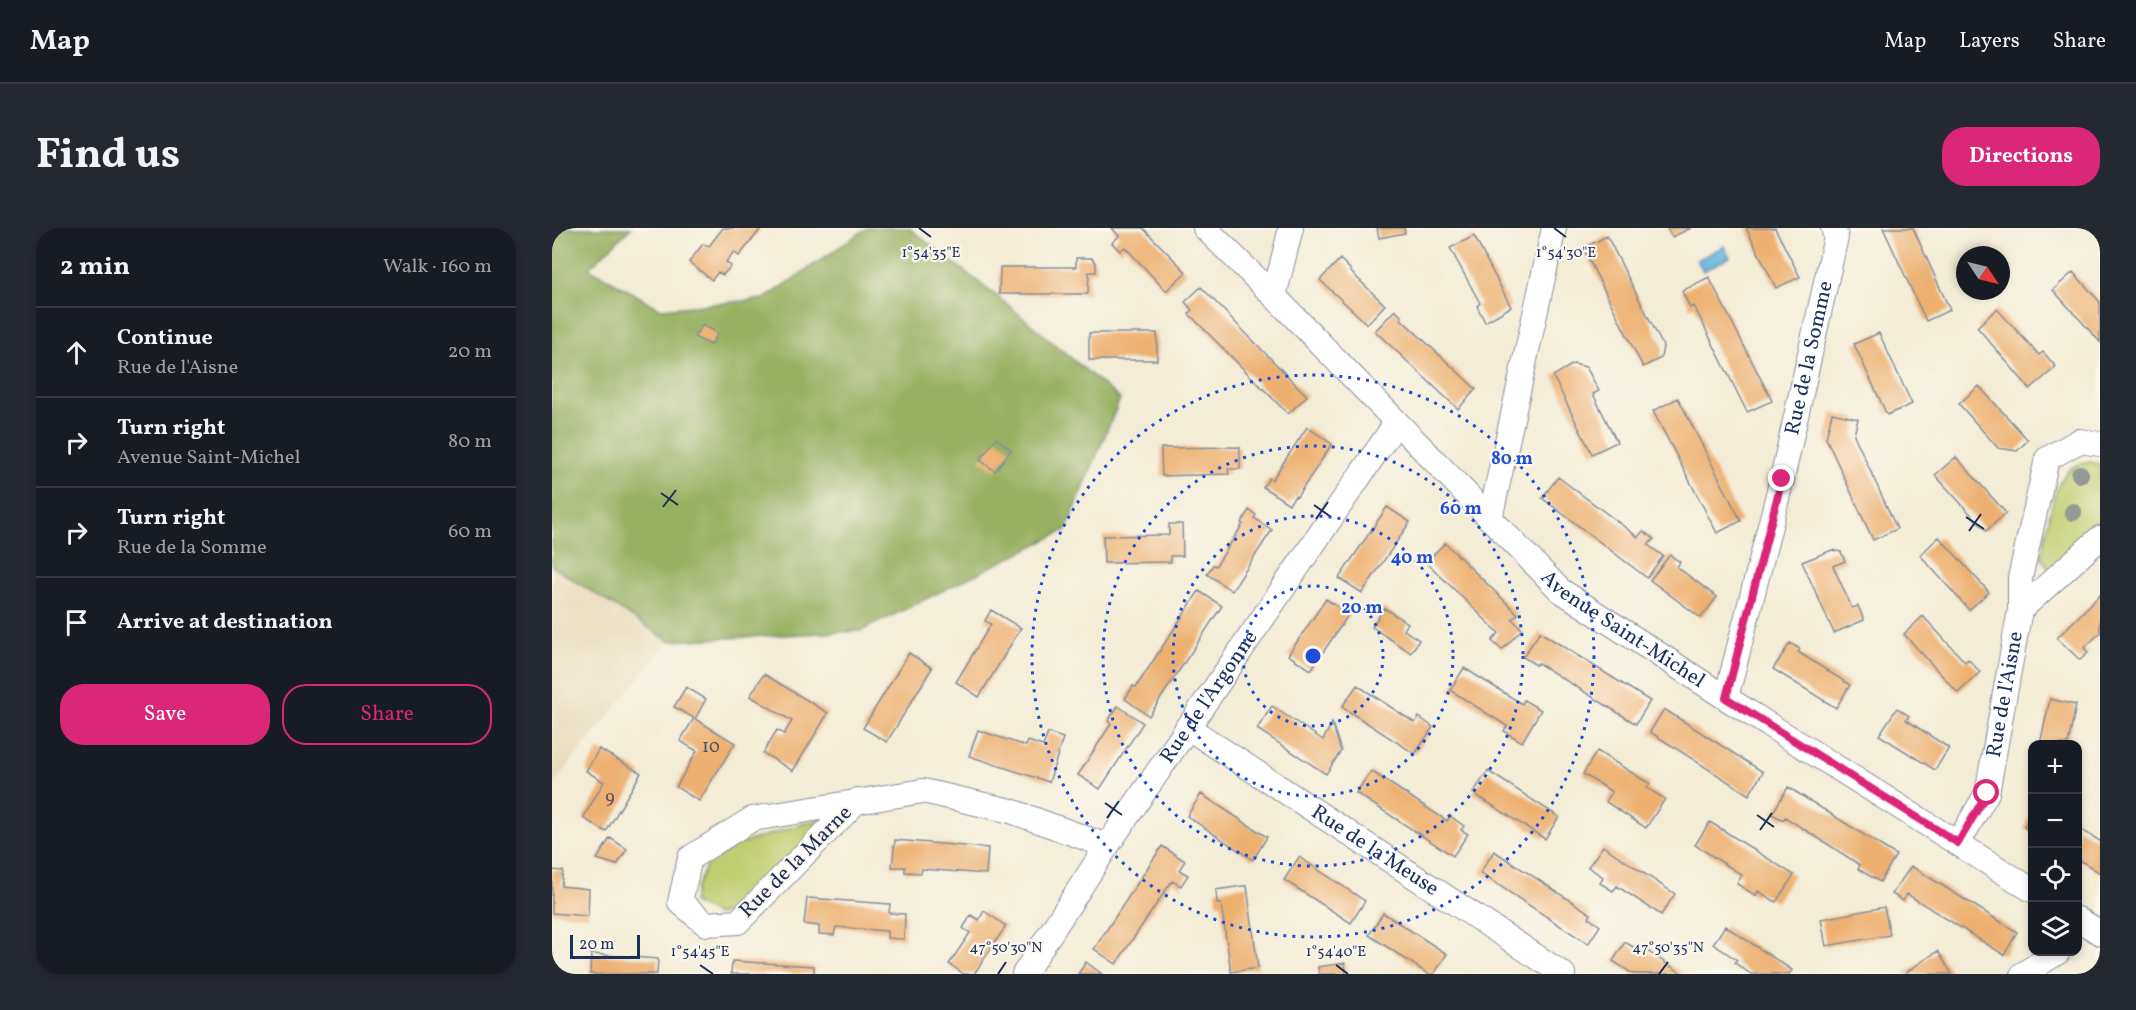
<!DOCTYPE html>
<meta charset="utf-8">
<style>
body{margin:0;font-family:Vollkorn,serif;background:#242831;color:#f1f3f6}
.controls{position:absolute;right:18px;bottom:18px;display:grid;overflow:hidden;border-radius:12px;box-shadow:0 3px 9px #0003}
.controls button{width:54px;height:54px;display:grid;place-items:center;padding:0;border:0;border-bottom:2px solid #363941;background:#171b24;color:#f1f3f6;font:30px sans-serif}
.compass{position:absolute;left:1404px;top:18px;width:54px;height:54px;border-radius:50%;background:#171b24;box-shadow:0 3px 9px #0003;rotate:125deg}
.scale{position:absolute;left:18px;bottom:15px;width:70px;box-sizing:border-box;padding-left:6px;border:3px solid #1b2f5e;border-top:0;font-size:16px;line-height:21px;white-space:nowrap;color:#1b2f5e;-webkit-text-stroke:4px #fbf7ec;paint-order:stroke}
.stop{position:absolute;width:18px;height:18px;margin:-14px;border:4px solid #db2777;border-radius:50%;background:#fff}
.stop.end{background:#db2777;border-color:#fff;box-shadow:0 2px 6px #0008}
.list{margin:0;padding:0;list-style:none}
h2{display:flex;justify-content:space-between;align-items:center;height:78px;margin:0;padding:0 24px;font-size:26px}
h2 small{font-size:20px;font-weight:400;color:#9ea1a6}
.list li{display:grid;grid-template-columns:39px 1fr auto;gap:18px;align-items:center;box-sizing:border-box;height:90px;padding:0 24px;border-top:2px solid #363941}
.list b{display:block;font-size:22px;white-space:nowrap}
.list p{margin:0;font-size:20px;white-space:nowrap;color:#9ea1a6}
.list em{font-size:20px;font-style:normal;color:#9ea1a6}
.actions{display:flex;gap:12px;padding:18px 24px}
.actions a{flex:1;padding:14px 0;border:2px solid #db2777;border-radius:24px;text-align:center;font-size:21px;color:#db2777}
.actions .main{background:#db2777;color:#fff}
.icon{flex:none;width:33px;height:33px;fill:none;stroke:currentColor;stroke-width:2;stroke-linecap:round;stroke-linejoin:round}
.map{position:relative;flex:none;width:1548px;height:746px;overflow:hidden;border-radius:24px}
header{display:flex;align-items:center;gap:36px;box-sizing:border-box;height:84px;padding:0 30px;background:#171b24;border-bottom:2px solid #363941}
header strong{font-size:28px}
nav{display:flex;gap:33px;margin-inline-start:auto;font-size:21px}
.intro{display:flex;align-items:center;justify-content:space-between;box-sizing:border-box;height:144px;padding:0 36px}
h1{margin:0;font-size:42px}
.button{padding:15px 27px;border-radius:24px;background:#db2777;color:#fff;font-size:21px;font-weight:700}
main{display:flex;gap:36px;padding:0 36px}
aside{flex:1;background:#171b24;border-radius:24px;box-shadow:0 3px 9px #0003}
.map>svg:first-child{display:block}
.built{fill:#e7daba}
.green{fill:#c0cd6f;stroke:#6e7e66;stroke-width:1.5}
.forest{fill:#98b062;stroke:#5a7060;stroke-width:1.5}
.water{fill:#63b6df;stroke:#3f729e;stroke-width:1.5}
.building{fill:#edb071}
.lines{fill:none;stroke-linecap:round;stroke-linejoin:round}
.minor-casing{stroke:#878e9a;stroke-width:26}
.minor{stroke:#fff;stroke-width:24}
.tree{fill:#939a96}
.route{stroke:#db2777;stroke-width:8}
.ticks{fill:none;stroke:#1b2f5e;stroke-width:2}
.ring{fill:none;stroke:#1d4ed8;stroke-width:3;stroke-dasharray:3 6}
.labels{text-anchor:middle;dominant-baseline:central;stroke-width:4.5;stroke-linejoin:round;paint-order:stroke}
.number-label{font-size:18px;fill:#504f63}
.street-label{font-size:21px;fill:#1b2f5e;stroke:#fbf7ec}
.ticks-label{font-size:15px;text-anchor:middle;fill:#1b2f5e;stroke:#fbf7ec;stroke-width:4.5;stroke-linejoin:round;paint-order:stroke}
.centre{fill:#1d4ed8;stroke:#fbf7ec;stroke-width:3}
.ring-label{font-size:18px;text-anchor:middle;font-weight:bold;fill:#1d4ed8;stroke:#fbf7ec;stroke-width:4.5;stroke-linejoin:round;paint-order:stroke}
</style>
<header>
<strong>Map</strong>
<nav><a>Map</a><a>Layers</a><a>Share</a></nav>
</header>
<div class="intro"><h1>Find us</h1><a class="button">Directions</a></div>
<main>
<aside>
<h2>2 min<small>Walk · 160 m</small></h2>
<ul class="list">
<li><svg class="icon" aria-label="ahead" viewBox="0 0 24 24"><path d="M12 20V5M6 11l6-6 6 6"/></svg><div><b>Continue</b><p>Rue de l'Aisne</p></div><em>20 m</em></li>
<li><svg class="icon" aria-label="right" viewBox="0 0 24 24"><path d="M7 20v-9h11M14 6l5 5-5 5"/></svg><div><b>Turn right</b><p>Avenue Saint-Michel</p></div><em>80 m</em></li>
<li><svg class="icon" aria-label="right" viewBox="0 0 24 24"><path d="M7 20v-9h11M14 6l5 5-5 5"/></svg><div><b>Turn right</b><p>Rue de la Somme</p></div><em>60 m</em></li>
<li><svg class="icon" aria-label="arrive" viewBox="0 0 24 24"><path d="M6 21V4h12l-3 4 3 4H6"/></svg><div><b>Arrive at destination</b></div></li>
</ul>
<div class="actions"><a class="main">Save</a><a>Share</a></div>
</aside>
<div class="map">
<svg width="1548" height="746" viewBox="0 0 1548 746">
<rect width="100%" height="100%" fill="#fbf7ec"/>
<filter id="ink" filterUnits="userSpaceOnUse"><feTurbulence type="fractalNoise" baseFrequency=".0167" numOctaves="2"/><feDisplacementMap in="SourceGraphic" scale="12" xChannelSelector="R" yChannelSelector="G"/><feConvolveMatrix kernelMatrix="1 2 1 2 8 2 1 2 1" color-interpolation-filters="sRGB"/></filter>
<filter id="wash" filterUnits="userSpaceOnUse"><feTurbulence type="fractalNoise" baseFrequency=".008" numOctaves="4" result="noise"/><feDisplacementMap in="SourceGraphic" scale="24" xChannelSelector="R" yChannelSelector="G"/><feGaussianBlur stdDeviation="1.35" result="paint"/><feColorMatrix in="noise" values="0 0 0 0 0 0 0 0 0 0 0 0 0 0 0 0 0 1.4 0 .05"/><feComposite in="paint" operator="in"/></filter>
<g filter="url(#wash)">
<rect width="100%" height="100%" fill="#f3ecd6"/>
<path class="built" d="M0,338l117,75 -117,145z"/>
<path class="green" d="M1538,234l10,2v68l-44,38 -8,-2 -7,-11c6,-23 10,-70 27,-86 5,-6 14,-7 22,-9z
M269,590l-4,15 -78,74 -21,8 -25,-12 3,-15 12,-26 29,-17z"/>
<path class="forest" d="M0,0h79l-42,40 72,41 103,-10 103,-71h42l99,77 112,94 -54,131 -205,101 -192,10 -117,-75z"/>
<path class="water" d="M1172,18l6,11 -27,14 -6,-11z"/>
<g id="blocks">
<path class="building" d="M171,0h35l2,2 -21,26 -5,-4 -8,10 5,4 -8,9 -5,-3 -6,8 -23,-18 14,-18 6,2z
M560,0h31l43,44 -20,19 -41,-44 -5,4 -8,-8 7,-7z
M825,0h27l1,5 -26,5z
M1115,0h24l-19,9z
M1194,0h29l25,49 -24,11z
M1331,0h30l37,82 -24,11z
M922,8l37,71 -26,15 -8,-16 3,-3 -30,-55z
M1055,8l56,110 -2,12 -18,9 -60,-119z
M524,30h16l4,5v9h-7l-1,22h-89l1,-27h76z
M788,31l11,11 -1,1 35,34 -18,19 -47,-44z
M1521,44l27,30v40l-47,-52z
M1157,49l63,124 -25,11 -53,-106 -4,2 -8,-17z
M649,59l106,109 -19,18 -99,-100 3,-4 -7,-8z
M1445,81l42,46 4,-3 13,15 -26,22 -53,-62z
M843,82l7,7 -1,2 75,70 -18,20 -83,-78z
M150,97l16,8 -7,12 -17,-8z
M537,105h68v27h-68z
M1327,105l33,71 -25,11 -33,-71z
M1021,136l13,3 13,24 -6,3 24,48 -25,12 -39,-78z
M1427,158l49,54 -11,11 -19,-3 -39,-44z
M1126,170l63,123 -24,12 -64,-122z
M1280,185l26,6 -4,16 43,94 -24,11 -47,-102z
M755,199l25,17 -35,53 -2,-1 -6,8 -26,-17 6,-9 3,2z
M444,210l15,12 -16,21 -15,-11z
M688,219v22h-12l1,5 -67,2 -1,-28z
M1404,229l50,56 -20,18 -51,-56z
M1006,249l80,60 5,-6 11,8 -6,6 15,11 -16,22 -105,-80z
M835,279l23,15 -48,71 -23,-15z
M697,282l7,5 -2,3 18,12 -40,61 -25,-17 6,-9 3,1 27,-42 -2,-1z
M617,296h13l1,32h-13l1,6 -67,1 -1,-27 66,-1z
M1387,309l50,55 -20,18 -49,-55z
M893,315l73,71 -6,5 10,10 -20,21 -10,-9 7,-8 -73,-71z
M1280,322l9,2 4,9 -12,5 19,42 6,-2 6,14 -30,13 -32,-71z
M1118,327l10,7 -3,5 40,30 -16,21 -51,-38z
M647,363l23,15 -73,110 -24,-17 8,-13 3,1z
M1548,367v38l-16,15 4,5 -8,7 -23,-22z
M774,371l23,15 -38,56 -23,-15z
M832,380l24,15 -4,7 15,10 -8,13 -39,-26z
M439,382l30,18 -42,69 -23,-15 35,-58 -6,-3z
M1371,388l42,46 3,-3 12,13 -22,21 -54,-59z
M988,404l110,69 -14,23 -98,-61 -2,2 -13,-8z
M1238,415l10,6 -2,3 52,33 -14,23 -63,-39z
M357,425l23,15 -45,74 -24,-14z
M912,440l58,36 2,-4 17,10 -19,32 -18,-11 3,-5 -57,-36z
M212,446l64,39 -35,58 -30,-18 14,-23 7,4 8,-13 -42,-25z
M805,457l58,38 4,-6 14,10 -18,27 -73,-47z
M134,459l20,12 -11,20 40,24 -36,58 -23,-14 21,-36 -17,-10 14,-23 -20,-11z
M1498,471l26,6 -8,39h-28z
M566,478l25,17 -43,66 -22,-14 33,-51 -3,-3z
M720,478l51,34 9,-17 9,28 -15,23 -69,-45z
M1345,480l12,8 -3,4 43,28 -14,22 -56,-35z
M1112,481l99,63 -14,23 -99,-63z
M426,502l48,16 2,-5 15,5 5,-13 15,5 -14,44 -80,-26z
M47,521l42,24 -35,59 -23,-14 21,-36 -18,-11z
M1045,523l53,33 -3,4 18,11 -19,29 -40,-26 6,-10 -29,-18z
M819,543l76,50 3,-5 14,10 -3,4 7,4 -15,22 -97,-63z
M936,543l71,46 -14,22 -72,-46z
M1236,559l108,68 -16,27 -22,-13 2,-4 -31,-20 -44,-28 -2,3 -11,-6z
M649,566l66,43 -14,23 -66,-44z
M1480,584v21l-8,-6z
M1158,594l84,53 -18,27 -18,-11 -2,5 -19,-12 5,-9 -47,-30z
M1526,600l22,13v32l-22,-14z
M58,610l17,11 -10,16 -20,-6z
M343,612l93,8 -2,26 -64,-5 -1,4 -16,-1v-5h-13z
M610,618l23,15 -6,9 9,5 -7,11 -9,-5 -56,83 -22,-15z
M1051,618l72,48 -14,21 -44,-29 -4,5 -13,-8 3,-6 -15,-10z
M942,623l97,63 -2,4 11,8 -12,18 -108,-71z
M747,629l66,44 -14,22 -67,-43z
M1359,638l106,66 -13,23 -97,-61 -4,7 -11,-7z
M0,642l11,1 -2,15 28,3 -1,27 -36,-3z
M691,658h4l11,82 -27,4 -10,-68h-4l-1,-14z
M255,670l83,6 -1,9 16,1 -1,25 -17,-1v-7l-51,-4 -2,8 -15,-1v-8l-15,-2z
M1332,679l6,28 -64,11 -5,-27z
M432,683l22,15 -32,48h-10l-15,-10 21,-31 -7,-5 8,-13 8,5z
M831,685l64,41 -13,20h-6l-59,-39z
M1173,698l67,44 -3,4h-38l-16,-11 2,-3 -24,-16z
M1073,714l11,7 2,-4 45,29h-50l-20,-13z
M1386,723l14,23h-48l20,-14z
M39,726l67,5 -1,15h-67z
M180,733l82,5v8h-83z
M534,734l16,12h-24z
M793,735l1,11h-27l-1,-7z"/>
</g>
</g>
<g filter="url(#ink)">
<use href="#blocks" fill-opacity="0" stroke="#878e9a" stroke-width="1.5"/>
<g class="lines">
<g class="minor-casing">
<g id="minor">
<path d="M653,0l69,68 17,-68"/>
<path id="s1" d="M722,68l286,294 166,108 306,192"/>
<path d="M938,291l64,-291"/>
<path d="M1468,382l80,-72"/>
<path id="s2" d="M1174,470l56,-219 54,-242 -3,-9"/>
<path id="s3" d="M635,499l376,247"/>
<path d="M306,572l-120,122 -32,2 -26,-22 10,-44 62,-39 171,-28 88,20 96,35"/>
<path id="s4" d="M1406,615l29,-50 33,-183v-32l27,-119 32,-18 21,3"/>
<path d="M1526,691l22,14"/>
<path id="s5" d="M472,746l83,-128 289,-423"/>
<path d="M1471,746l35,-22"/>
</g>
</g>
<use href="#minor" class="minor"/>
</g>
<g class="tree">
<circle cx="1528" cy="246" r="9"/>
<circle cx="1521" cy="284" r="9"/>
</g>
</g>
<g class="lines" filter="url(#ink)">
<path class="route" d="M1230,251l-56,219 232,145 29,-50"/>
</g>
<path class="ticks" d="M367,0l12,9M1002,0l12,9M109,265l17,12M762,277l17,12M111,279l13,-17M1414,289l18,12M764,291l12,-17M1417,303l12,-17M553,575l17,12M1205,587l17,12M555,590l12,-17M1208,602l12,-17M148,737l13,9M784,737l12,9M446,746l8,-12M1107,746l9,-12"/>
<g class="ring">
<circle cx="761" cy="428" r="70"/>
<circle cx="761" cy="428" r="140"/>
<circle cx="761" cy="428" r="210"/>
<circle cx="761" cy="428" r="281"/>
</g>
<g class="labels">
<g class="number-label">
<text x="159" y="519">10</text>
<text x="58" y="570">9</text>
</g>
<g class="street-label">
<text stroke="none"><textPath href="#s2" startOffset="350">Rue de la Somme</textPath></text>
<text stroke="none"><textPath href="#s1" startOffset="484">Avenue Saint-Michel</textPath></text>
<text stroke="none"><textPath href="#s4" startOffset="158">Rue de l'Aisne</textPath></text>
<text stroke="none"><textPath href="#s5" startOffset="333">Rue de l'Argonne</textPath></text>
<text stroke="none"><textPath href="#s3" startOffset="225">Rue de la Meuse</textPath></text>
<text transform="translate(244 634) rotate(-45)">Rue de la Marne</text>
</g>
</g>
<g class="ticks-label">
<text x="379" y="29">1°54'35"E</text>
<text x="1014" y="29">1°54'30"E</text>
<text x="454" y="724">47°50'30"N</text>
<text x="1116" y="724">47°50'35"N</text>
<text x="148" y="728">1°54'45"E</text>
<text x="784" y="728">1°54'40"E</text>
</g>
<circle cx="761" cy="428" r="9" class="centre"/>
<g class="ring-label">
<text x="960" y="236">80 m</text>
<text x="909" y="286">60 m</text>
<text x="860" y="335">40 m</text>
<text x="810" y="385">20 m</text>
</g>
</svg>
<div class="controls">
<button>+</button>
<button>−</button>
<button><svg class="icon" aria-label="locate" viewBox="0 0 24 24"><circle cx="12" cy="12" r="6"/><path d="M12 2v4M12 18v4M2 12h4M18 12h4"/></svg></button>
<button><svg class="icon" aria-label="layers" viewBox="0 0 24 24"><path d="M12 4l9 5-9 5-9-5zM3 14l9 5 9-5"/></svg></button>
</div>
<svg class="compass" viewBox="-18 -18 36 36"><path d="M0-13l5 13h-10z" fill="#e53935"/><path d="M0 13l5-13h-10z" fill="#9ea1a6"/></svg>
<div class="scale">20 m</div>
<div class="stop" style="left:1435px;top:565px"></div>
<div class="stop end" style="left:1230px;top:251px"></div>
</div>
</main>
